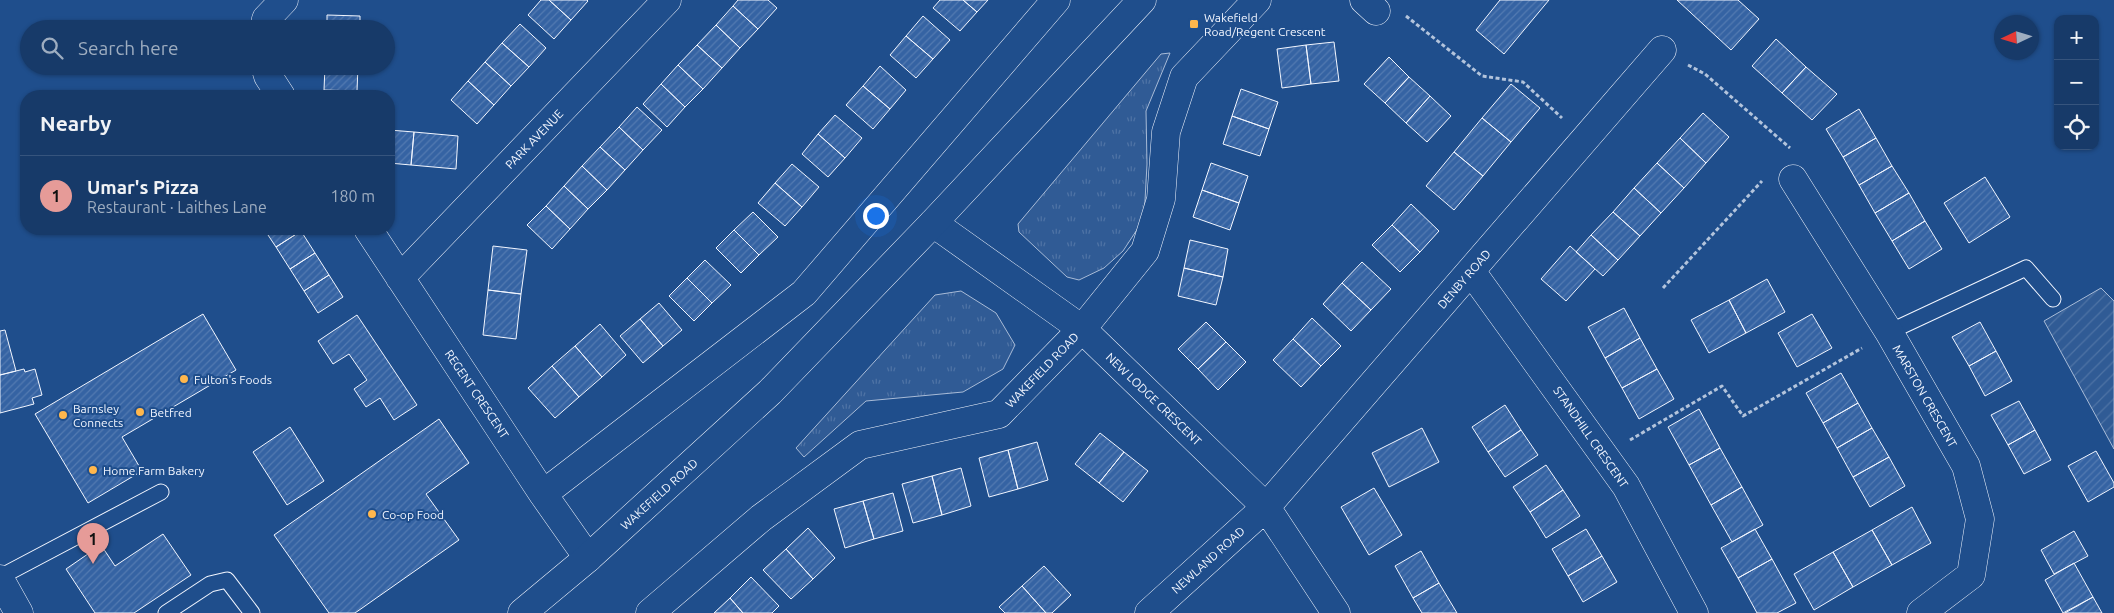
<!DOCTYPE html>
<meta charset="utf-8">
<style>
body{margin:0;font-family:Ubuntu,sans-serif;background:#244571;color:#f1f3f6}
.controls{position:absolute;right:15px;top:15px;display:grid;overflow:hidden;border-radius:10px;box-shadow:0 1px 4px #0004}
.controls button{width:45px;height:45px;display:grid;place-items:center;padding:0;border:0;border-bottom:1px solid #36547d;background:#173a69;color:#f1f3f6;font:25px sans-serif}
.compass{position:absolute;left:1994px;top:15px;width:45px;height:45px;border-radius:50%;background:#173a69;box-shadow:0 1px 4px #0004;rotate:266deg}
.you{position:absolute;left:875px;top:215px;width:18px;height:18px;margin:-12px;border:4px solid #fff;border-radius:50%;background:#1a73e8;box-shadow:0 0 0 8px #1a73e833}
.badge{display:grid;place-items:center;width:32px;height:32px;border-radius:50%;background:#e69b98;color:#111;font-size:16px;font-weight:700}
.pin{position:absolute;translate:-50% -41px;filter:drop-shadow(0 1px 2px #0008)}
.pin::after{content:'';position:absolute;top:26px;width:18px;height:15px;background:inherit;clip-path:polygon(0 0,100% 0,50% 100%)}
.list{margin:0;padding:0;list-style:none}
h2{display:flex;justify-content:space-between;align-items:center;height:65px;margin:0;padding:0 20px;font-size:21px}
h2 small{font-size:16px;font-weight:400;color:#9eadc0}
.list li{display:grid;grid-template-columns:32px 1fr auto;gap:15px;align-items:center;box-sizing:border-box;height:80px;padding:0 20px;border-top:1px solid #36547d}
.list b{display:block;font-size:19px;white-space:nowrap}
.list p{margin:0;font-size:16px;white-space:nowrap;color:#9eadc0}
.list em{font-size:16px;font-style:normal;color:#9eadc0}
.icon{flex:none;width:28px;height:28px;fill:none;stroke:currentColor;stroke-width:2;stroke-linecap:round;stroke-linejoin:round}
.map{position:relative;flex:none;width:2114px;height:613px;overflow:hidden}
.search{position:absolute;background:#173a69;box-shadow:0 1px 4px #0004;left:20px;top:20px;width:375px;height:55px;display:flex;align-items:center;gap:12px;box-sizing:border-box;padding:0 18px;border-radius:28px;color:#9eadc0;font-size:19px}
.panel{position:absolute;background:#173a69;box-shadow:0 1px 4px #0004;left:20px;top:90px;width:375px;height:145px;border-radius:20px}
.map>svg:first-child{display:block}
.grass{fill:url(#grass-tufts);stroke:#a8bbd7}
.garden{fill:url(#garden-furrows);stroke:#a8bbd7}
.building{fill:url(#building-hatch);stroke:#f2f6ff}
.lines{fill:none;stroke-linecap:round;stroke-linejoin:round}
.lane-casing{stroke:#f2f6ff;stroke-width:17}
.street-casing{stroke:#f2f6ff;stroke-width:29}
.secondary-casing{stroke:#f2f6ff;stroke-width:29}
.primary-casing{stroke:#f2f6ff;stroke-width:29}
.path{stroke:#b3c4dc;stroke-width:3;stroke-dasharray:4 2.5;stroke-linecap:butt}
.lane{stroke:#1f4e8c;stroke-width:15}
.street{stroke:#1f4e8c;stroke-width:28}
.secondary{stroke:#1f4e8c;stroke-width:28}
.primary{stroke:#1f4e8c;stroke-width:28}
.poi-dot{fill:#ffb74d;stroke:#1f4e8c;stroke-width:2}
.labels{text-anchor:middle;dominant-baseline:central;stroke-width:4;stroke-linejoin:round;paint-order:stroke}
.poi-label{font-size:12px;fill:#f2f6ff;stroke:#1f4e8c;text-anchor:start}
.street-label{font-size:12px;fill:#f2f6ff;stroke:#1f4e8c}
</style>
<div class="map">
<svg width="2114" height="613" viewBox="0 0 2114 613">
<defs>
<pattern id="grass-tufts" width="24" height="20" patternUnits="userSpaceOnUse" patternTransform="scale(1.25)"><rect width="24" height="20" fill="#305b95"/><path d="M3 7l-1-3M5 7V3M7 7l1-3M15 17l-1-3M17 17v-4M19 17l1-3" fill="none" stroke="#4e73a5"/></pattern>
<pattern id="garden-furrows" width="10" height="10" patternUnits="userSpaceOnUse" patternTransform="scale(1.25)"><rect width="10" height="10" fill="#305b95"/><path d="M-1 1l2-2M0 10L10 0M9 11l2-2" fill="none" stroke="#4e73a5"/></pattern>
<pattern id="building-hatch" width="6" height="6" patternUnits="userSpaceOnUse" patternTransform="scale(1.25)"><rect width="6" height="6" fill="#3563a3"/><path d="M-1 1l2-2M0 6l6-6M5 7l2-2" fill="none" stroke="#537ab1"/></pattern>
</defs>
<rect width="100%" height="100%" fill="#1f4e8c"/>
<path class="grass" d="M1170,53l-24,58 1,53 -3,55 -21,32 -19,17 -25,12 -12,-3 -48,-45 -1,-8 143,-170z
M961,291l35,22 19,32 -12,24 -40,23 -97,9 -62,56 -8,-9 139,-153z"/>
<path class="garden" d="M2101,288l13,13v148l-70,-128z"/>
<path class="building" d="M541,0h8l22,20 -17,19 -26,-24z
M549,0h38l1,1 -17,19z
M738,0h30l9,8 -19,21 -25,-23z
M940,0h23l14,12 -17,19 -27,-23z
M963,0h25l-11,12z
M1500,0h49l-45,54 -28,-24z
M1677,0h61l21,19 -28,31z
M733,6l25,23 -18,19 -24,-23z
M327,15l33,1v13h-33z
M923,16l27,24 -17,19 -27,-23z
M166,23l30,1v5h-31z
M520,24l26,24 -17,19 -27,-24z
M716,25l24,23 -18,20 -25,-23z
M906,36l27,23 -17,19 -26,-23z
M1776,39l30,28 -24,26 -30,-27z
M1334,42l5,39 -28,3 -5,-39z
M502,43l27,24 -18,19 -26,-24z
M697,45l25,23 -19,21 -25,-24z
M1306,45l5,39 -29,4 -5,-39z
M1389,57l20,20 -24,26 -21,-19z
M485,62l26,24 -17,19 -26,-24z
M678,65l25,24 -18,18 -24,-23z
M164,66h31v5l-31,-1z
M325,66h33l-1,25 -33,-1z
M880,66l26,24 -16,19 -27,-23z
M1806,67l31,27 -25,26 -30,-27z
M1409,77l21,19 -24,27 -21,-20z
M468,81l26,24 -17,19 -26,-24z
M661,84l24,23 -18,20 -24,-23z
M1511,84l29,24 -29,34 -29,-24z
M863,86l27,23 -17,20 -27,-24z
M1241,89l37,13 -9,27 -37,-13z
M1430,96l21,20 -24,26 -21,-19z
M637,107l25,23 -19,20 -24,-23z
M1859,109l17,29 -33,19 -17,-28z
M1703,113l26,24 -23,26 -26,-25z
M835,115l27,23 -17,20 -27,-24z
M1232,116l37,13 -9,27 -37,-12z
M1482,118l29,24 -28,34 -29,-24z
M619,127l24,23 -18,20 -25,-23z
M389,130l25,2 -3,33 -22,-2z
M414,132l44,4 -2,33 -45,-4z
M818,134l27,24 -17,19 -26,-23z
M1680,138l26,25 -22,25 -27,-25z
M1876,138l16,28 -33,19 -16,-28z
M600,147l25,23 -18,20 -25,-24z
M1454,152l29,24 -29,34 -28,-24z
M1211,163l37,13 -9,27 -37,-13z
M1657,163l27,25 -23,25 -27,-25z
M792,164l27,23 -17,20 -27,-24z
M582,166l25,24 -19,19 -24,-23z
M1892,166l17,27 -34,20 -16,-28z
M1985,177l25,40 -41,26 -25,-40z
M775,183l27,24 -17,19 -27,-23z
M564,186l24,23 -18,20 -24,-23z
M1634,188l27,25 -21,23 -27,-24z
M1202,190l37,13 -9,27 -37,-13z
M1909,193l16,28 -33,20 -17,-28z
M1411,204l28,27 -19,21 -28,-27z
M546,206l24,23 -18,20 -25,-24z
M753,212l25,25 -19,18 -25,-25z
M1613,212l27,24 -22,24 -27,-25z
M1925,221l17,28 -33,20 -17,-28z
M1392,225l28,27 -20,20 -28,-27z
M264,229h36l1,2 -25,16z
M734,230l25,25 -18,18 -25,-25z
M301,231l14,22 -25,16 -14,-22z
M1591,235l27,25 -15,16 -27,-24z
M1190,240l38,9 -5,28 -39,-9z
M493,246l34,4 -6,44 -33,-4z
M1570,246l25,23 -29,32 -25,-22z
M315,253l14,22 -25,16 -14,-22z
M705,260l26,25 -19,18 -25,-25z
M1362,262l29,27 -20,21 -29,-27z
M1184,268l39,9 -7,28 -38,-9z
M329,275l14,22 -25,16 -14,-22z
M687,278l25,25 -18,18 -25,-25z
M1767,279l18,33 -39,21 -17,-33z
M1342,283l29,27 -20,21 -28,-27z
M488,290l33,4 -5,45 -33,-4z
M1729,300l17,33 -37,20 -18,-33z
M659,303l23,27 -19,16 -23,-27z
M1624,308l16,30 -35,20 -17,-31z
M203,314l33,56 -114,67 20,34 -54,32 -53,-89z
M1812,314l20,34 -35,19 -19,-34z
M357,315l60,90 -23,15 -14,-22 -14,9 -12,-18 13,-9 -18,-26 -16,10 -15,-23z
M1312,318l29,28 -20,20 -28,-27z
M640,319l23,27 -20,17 -23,-27z
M1206,322l20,20 -28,27 -20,-20z
M1980,322l16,29 -27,15 -17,-29z
M600,324l26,31 -24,22 -27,-31z
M5,330l11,41 -16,4v-44z
M1640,338l17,31 -35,19 -17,-30z
M1293,339l28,27 -20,21 -28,-27z
M1226,342l20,20 -28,28 -20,-21z
M575,346l27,31 -23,20 -27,-31z
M1996,351l16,30 -27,15 -16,-30z
M552,366l27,31 -24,21 -27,-30z
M24,369l1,3 10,-3 7,26 -10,3 2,6 -34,9v-38z
M1657,369l17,30 -35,20 -17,-31z
M1841,373l17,30 -35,20 -17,-30z
M2019,401l16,29 -27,15 -17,-30z
M1858,403l14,25 -35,20 -14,-25z
M1505,405l16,25 -33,22 -16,-25z
M1699,409l21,39 -31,17 -21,-38z
M439,419l30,44 -43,31 33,46 -104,73h-26l-55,-78z
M290,427l34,54 -37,24 -34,-53z
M1422,428l17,34 -50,25 -17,-34z
M1872,428l17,29 -36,20 -16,-29z
M1521,430l17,25 -33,22 -17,-25z
M2035,430l16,30 -27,14 -16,-29z
M1100,433l24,19 -25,31 -24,-19z
M1037,442l11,38 -30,9 -10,-39z
M1720,448l22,39 -31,18 -22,-40z
M1008,450l10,39 -29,8 -10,-39z
M2096,451l18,32v4l-26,15 -20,-36z
M1124,452l24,19 -25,31 -24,-19z
M1889,457l16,29 -35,21 -17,-30z
M1546,465l17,25 -33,22 -17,-25z
M961,468l10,38 -29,9 -10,-39z
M932,476l10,39 -29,8 -11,-39z
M1742,487l21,38 -31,17 -21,-37z
M1374,488l28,47 -33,20 -28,-48z
M1563,490l17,26 -34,22 -16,-26z
M893,493l10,38 -29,8 -11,-38z
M863,501l11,38 -29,9 -11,-39z
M1912,507l19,36 -39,22 -20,-35z
M808,528l27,30 -22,21 -27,-30z
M1586,529l16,27 -34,20 -16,-27z
M1755,529l17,30 -34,19 -17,-30z
M1872,530l20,35 -39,22 -20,-35z
M2074,531l14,25 -34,18 -13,-24z
M163,534l28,41 -57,38h-39l-29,-44 35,-24 14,21z
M786,549l27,30 -22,20 -28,-29z
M1421,551l18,32 -26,15 -18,-32z
M1833,552l20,35 -39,23 -20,-36z
M1602,556l15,26 -34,20 -15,-26z
M1772,559l24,44 -19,10h-20l-19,-35z
M2074,563l19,34 -30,16 -18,-33z
M1044,566l27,29 -19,18h-6l-24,-27z
M751,577l28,29 -7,7h-29l-13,-15z
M1439,583l18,30h-35l-9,-15z
M1022,586l24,27h-41l-6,-6z
M2093,597l9,16h-37z
M730,598l13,15h-29z"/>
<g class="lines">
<g class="lane-casing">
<path id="lane" d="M1889,332l137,-64 27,31
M0,577l161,-85
M166,613l44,-29 17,-4 25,33"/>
</g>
<g class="street-casing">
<path id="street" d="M1364,0l12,11
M264,29l2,-10 18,-19
M265,66l3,10 13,20
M1793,179l96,153 77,134 14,53 -9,56 -50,38
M933,223l149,106 184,178 70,106
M368,229l175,265 45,64
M1471,271l155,215 68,127
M400,278l267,-278
M543,494l261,-201 252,-293
M650,613l111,-95 99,-73 139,-31 83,-85 63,-78 16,-52 5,-67 18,-55 73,-77
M1149,613l117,-106 396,-457"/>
</g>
<g class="secondary-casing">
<path id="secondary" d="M0,579l19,34"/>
</g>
<g class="primary-casing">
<path id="primary" d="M522,613l66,-55 182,-166 163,-169 209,-223"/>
</g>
<path class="path" d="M1406,16l76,60 41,6 39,36
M1688,65l17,9 85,74
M1663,288l99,-107
M1630,440l92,-54 21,30 119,-68"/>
<use href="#lane" class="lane"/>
<use href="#street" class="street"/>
<use href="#secondary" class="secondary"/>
<use href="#primary" class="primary"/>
</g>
<g class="poi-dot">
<rect x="1189" y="19" width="10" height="10" rx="2.5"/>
<circle cx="184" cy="379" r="5"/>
<circle cx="140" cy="412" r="5"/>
<circle cx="63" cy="415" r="5"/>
<circle cx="93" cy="470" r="5"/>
<circle cx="372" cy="514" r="5"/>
</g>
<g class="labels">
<g class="poi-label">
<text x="1204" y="17">Wakefield<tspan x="1204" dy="14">Road/Regent Crescent</tspan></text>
<text x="194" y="379">Fulton's Foods</text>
<text x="73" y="408">Barnsley<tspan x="73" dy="14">Connects</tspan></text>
<text x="150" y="412">Betfred</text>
<text x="103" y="470">Home Farm Bakery</text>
<text x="382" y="514">Co-op Food</text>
</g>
<g class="street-label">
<text transform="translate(534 139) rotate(-46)">PARK AVENUE</text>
<text transform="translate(1464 279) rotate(-49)">DENBY ROAD</text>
<text transform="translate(1042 370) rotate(-46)">WAKEFIELD ROAD</text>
<text transform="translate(477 394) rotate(56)">REGENT CRESCENT</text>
<text transform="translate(1925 396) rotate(60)">MARSTON CRESCENT</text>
<text transform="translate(1154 399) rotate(44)">NEW LODGE CRESCENT</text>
<text transform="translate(1591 437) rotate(55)">STANDHILL CRESCENT</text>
<text transform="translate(659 494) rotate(-42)">WAKEFIELD ROAD</text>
<text transform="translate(1208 560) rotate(-42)">NEWLAND ROAD</text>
</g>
</g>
</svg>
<div class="controls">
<button>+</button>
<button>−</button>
<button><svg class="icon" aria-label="locate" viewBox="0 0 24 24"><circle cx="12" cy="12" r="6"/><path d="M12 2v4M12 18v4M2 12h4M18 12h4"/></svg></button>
</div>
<svg class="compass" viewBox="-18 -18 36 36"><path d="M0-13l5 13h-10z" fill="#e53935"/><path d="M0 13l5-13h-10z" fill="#9eadc0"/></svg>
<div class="you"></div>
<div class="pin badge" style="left:93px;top:564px">1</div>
<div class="search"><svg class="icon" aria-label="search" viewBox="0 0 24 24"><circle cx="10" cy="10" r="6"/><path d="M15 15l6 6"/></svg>Search here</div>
<section class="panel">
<h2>Nearby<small></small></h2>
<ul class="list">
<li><span class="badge">1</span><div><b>Umar's Pizza</b><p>Restaurant · Laithes Lane</p></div><em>180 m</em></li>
</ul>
</section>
</div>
